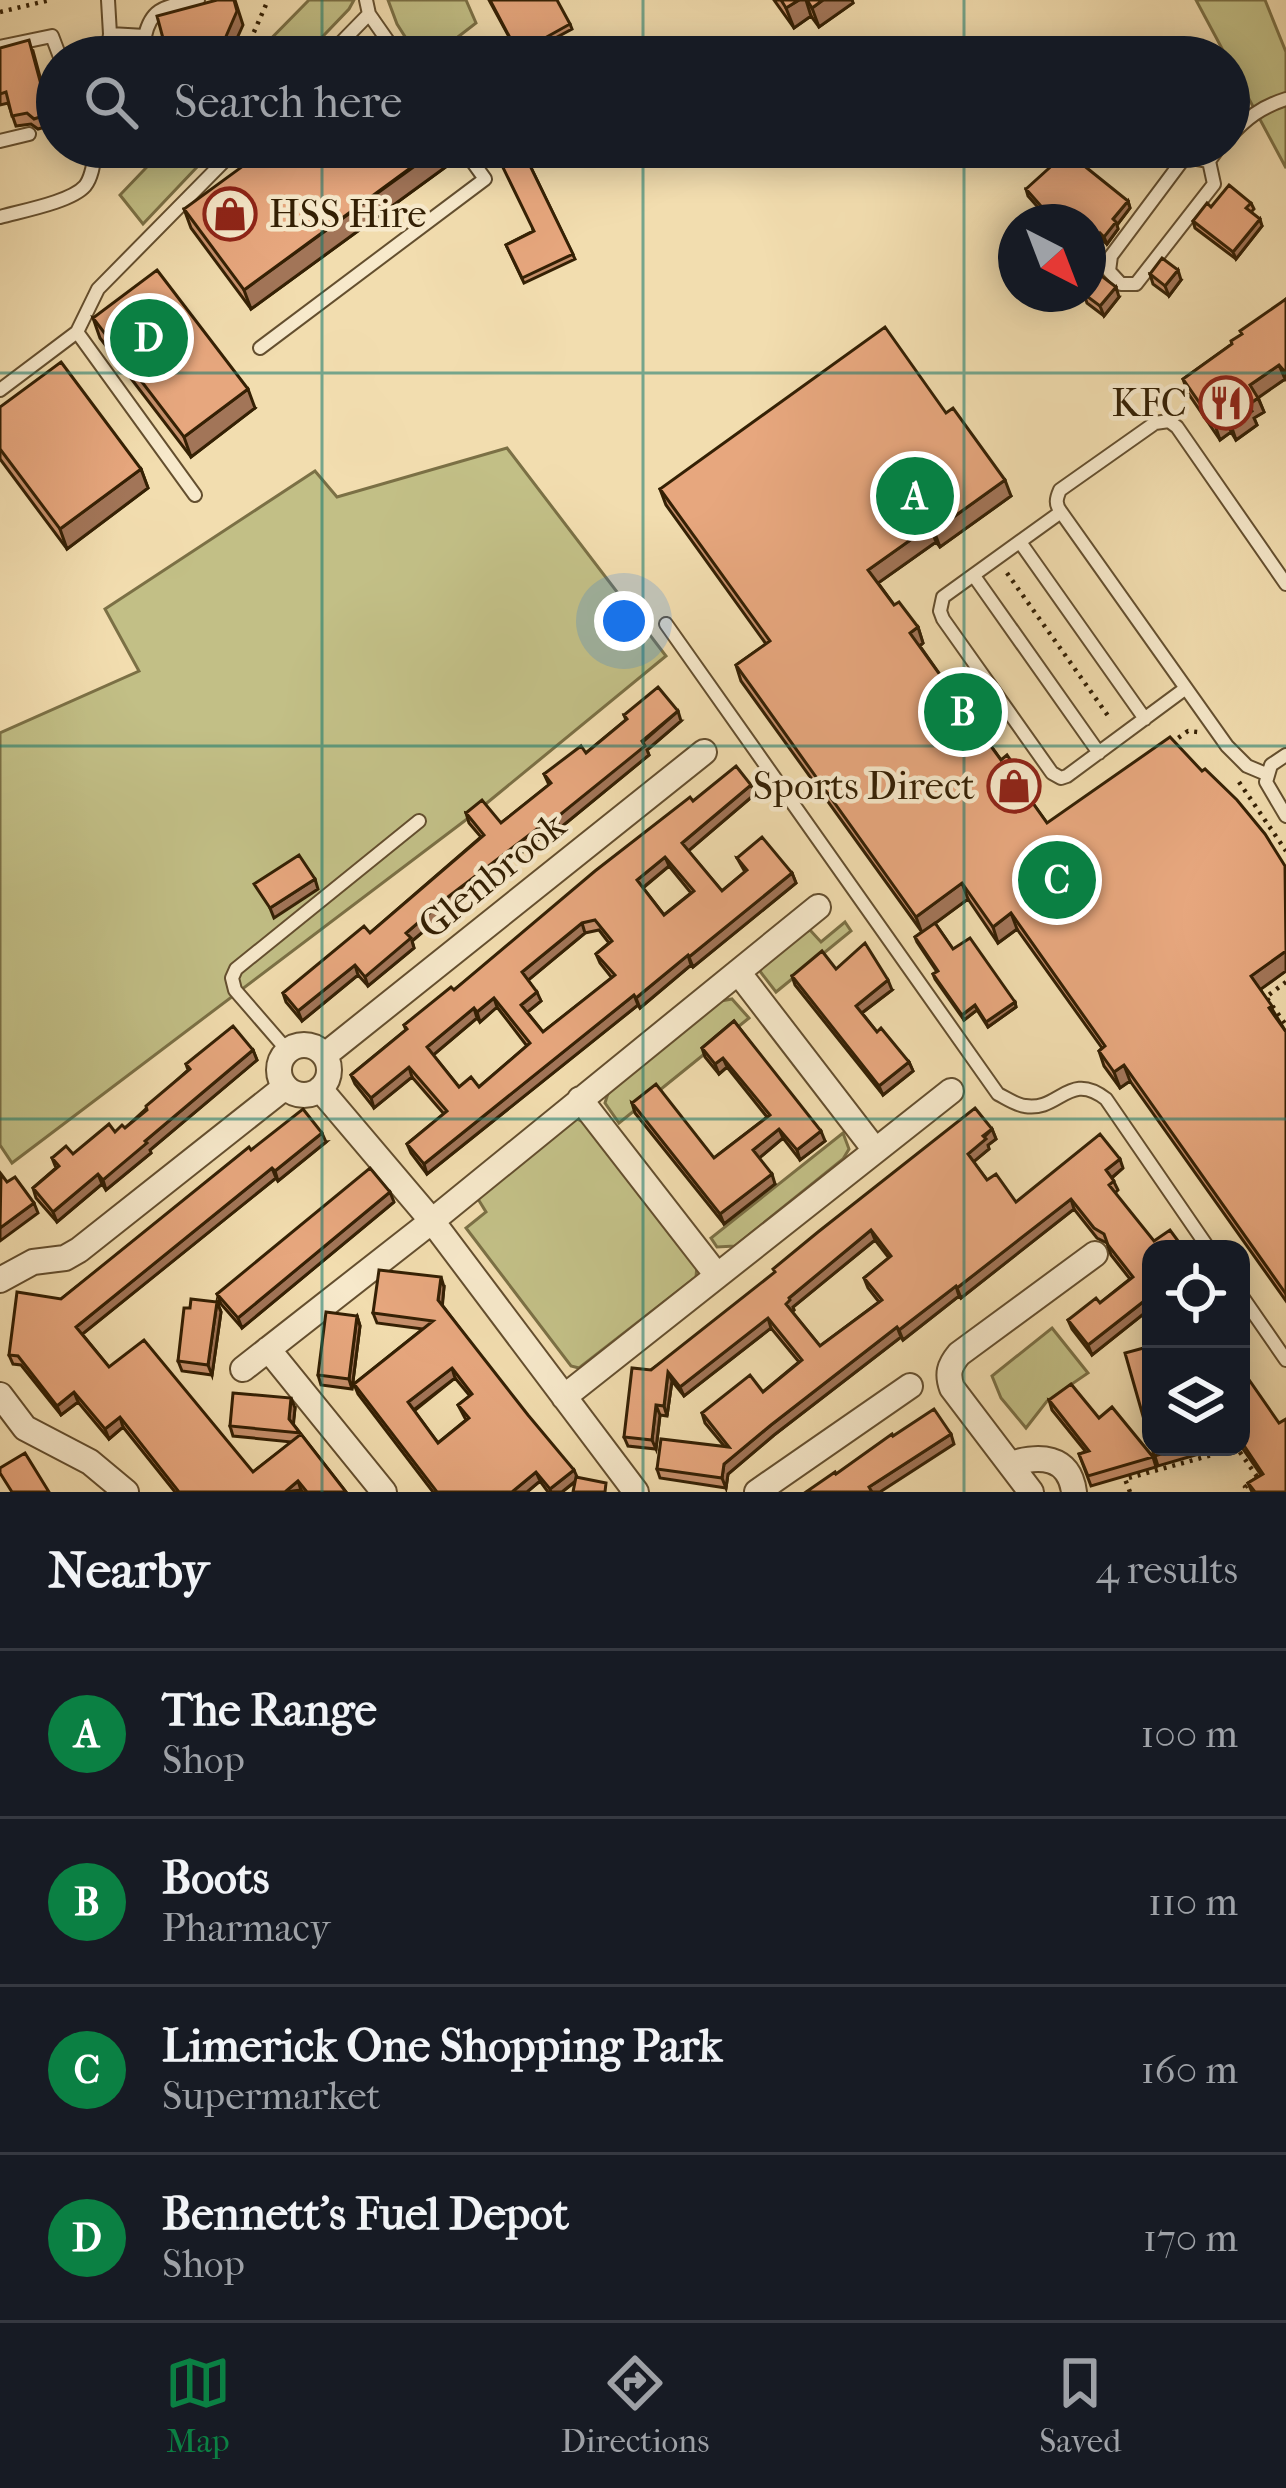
<!DOCTYPE html>
<style>
body{margin:0;font-family:"IM FELL French Canon",serif;background:#242831;color:#f1f3f6}
.controls{position:absolute;right:36px;bottom:36px;display:grid;overflow:hidden;border-radius:24px;box-shadow:0 6px 30px #0003}
.controls button{width:108px;height:108px;display:grid;place-items:center;padding:0;border:0;border-bottom:3px solid #363941;background:#171b24;color:#f1f3f6;font:60px sans-serif}
.compass{position:absolute;left:998px;top:204px;width:108px;height:108px;border-radius:50%;background:#171b24;box-shadow:0 6px 30px #0003;rotate:138deg}
.you{position:absolute;left:624px;top:621px;width:42px;height:42px;margin:-30px;border:9px solid #fff;border-radius:50%;background:#1a73e8;box-shadow:0 0 0 18px #1a73e833}
.badge{display:grid;place-items:center;width:78px;height:78px;border-radius:50%;background:#0b8043;color:#fff;font-size:39px;font-weight:700}
.pin{position:absolute;translate:-50% -50%;border:6px solid #fff;box-shadow:0 3px 12px #0006}
.list{margin:0;padding:0;list-style:none}
h2{display:flex;justify-content:space-between;align-items:center;height:156px;margin:0;padding:0 48px;font-size:51px}
h2 small{font-size:39px;font-weight:400;color:#9ea1a6}
.list li{display:grid;grid-template-columns:78px 1fr auto;gap:36px;align-items:center;box-sizing:border-box;height:168px;padding:0 48px;border-top:3px solid #363941}
.list b{display:block;font-size:45px;white-space:nowrap}
.list p{margin:0;font-size:39px;white-space:nowrap;color:#9ea1a6}
.list em{font-size:39px;font-style:normal;color:#9ea1a6}
.icon{flex:none;width:66px;height:66px;fill:none;stroke:currentColor;stroke-width:2;stroke-linecap:round;stroke-linejoin:round}
.map{position:relative;flex:none;width:1286px;height:1492px;overflow:hidden}
.search{position:absolute;background:#171b24;box-shadow:0 6px 30px #0003;left:36px;right:36px;top:36px;height:132px;display:flex;align-items:center;gap:30px;box-sizing:border-box;padding:0 42px;border-radius:66px;color:#9ea1a6;font-size:45px}
.sheet{height:828px;background:#171b24}
nav{display:flex;justify-content:space-around;align-items:center;box-sizing:border-box;height:168px;border-top:3px solid #363941;background:#171b24;font-size:33px;color:#9ea1a6}
nav a{display:grid;justify-items:center;gap:6px}
nav .on{color:#0b8043}
.map>svg:first-child{display:block}
.green{fill:#c2bf86;stroke:#7b7045;stroke-width:3}
.lines{fill:none;stroke-linecap:round;stroke-linejoin:round}
.service-casing{stroke:#644f2f;stroke-width:16}
.minor-casing{stroke:#644f2f;stroke-width:28}
.path{stroke:#342004;stroke-width:4.5;stroke-dasharray:3 6;stroke-linecap:butt}
.service{stroke:#f7e9cb;stroke-width:12}
.minor{stroke:#f7e9cb;stroke-width:24}
.wall{fill:#c7906c;stroke:#342004;stroke-width:3;fill-rule:evenodd}
.shaded-wall{fill:#a27558;stroke:#342004;stroke-width:3}
.building{fill:#e7a77e;stroke:#342004;stroke-width:3;fill-rule:evenodd}
.grid{fill:none;stroke:#0f766e;stroke-width:3;stroke-opacity:0.55}
.labels{text-anchor:middle;dominant-baseline:central;stroke-width:9;stroke-linejoin:round;paint-order:stroke}
.poi-label{font-size:39px;fill:#342004;stroke:#f7e9cb;text-anchor:end}
.street-label{font-size:39px;fill:#342004;stroke:#f7e9cb}
</style>
<div class="map">
<svg width="1286" height="1492" viewBox="0 0 1286 1492">
<rect width="100%" height="100%" fill="#f2ddaf"/>
<filter id="stains"><feTurbulence type="fractalNoise" baseFrequency=".00167" numOctaves="4"/><feColorMatrix values="0 0 0 0 .2 0 0 0 0 .09 0 0 0 0 .02 0 0 0 .5 -.17"/></filter>
<radialGradient id="worn" r=".72"><stop offset=".6" stop-color="#630" stop-opacity="0"/><stop offset="1" stop-color="#630" stop-opacity=".3"/></radialGradient>
<path class="green" d="M309,0h45l-5,9 -46,48h-50z
M388,0h78l10,23 -44,34h-14l-21,-33z
M1196,0h69l21,52v116z
M166,147h50l-73,77 -23,-29z
M507,448l159,208 -195,160 -459,347 -12,-18v-412l139,-62 -34,-62 210,-138 22,26z
M845,922l6,9 -75,61 -17,-22 46,-38 5,-2 11,12z
M732,999l17,19 -130,105 -14,-20 4,-13 112,-89z
M572,1117l15,6 110,142 -1,12 -117,91 -8,-2 -105,-138 20,-16 -8,-13 1,-6z
M843,1133l6,16 -6,10 -108,87 -18,1 -6,-9z
M1052,1328l36,45 -41,28 -21,27 -25,-30 -9,-22z"/>
<g class="lines">
<g class="service-casing">
<path id="service" d="M366,0l3,14 30,43
M110,34l35,2c7,-32 25,-29 53,-36
M0,47l52,-11 8,21
M107,57l3,-23 -2,-34
M145,57v-21
M327,57l42,-43
M1229,137c18,-19 32,-30 57,-38
M0,141l29,-7
M1209,161l-24,-4 -74,99 -2,15 12,13h15l78,-100 -5,-23 10,-14
M0,217c21,-6 71,-15 85,-31 8,-10 9,-27 11,-39
M77,332l118,163
M260,348l225,-169 -23,-32
M0,390l77,-58 21,-43 140,-142
M1061,512l-118,85 -3,14 3,8 109,154 9,5 6,-2 119,-88
M1020,542l125,177
M974,576l125,177
M666,624l332,470c8,4 18,11 27,12 34,6 44,-36 81,-7l103,150
M1286,755l-15,10 -5,17 20,34
M1266,774l-19,-8 -20,-20 -166,-234c-6,-8 -5,-13 -1,-22l95,-67 14,-2 8,6 109,157
M287,1050l-52,-60 -3,-12 4,-9 183,-148
M1241,1295l45,65"/>
</g>
<g class="minor-casing">
<path id="minor" d="M738,972l137,178
M279 1070a25 25 0 1 1 50 0a25 25 0 1 1-50 0Z
M325,1055l379,-303
M320,1089l112,132 204,271
M580,1099l136,175
M0,1280l33,-18 32,-4 14,-8 206,-163
M268,1349l116,143
M243,1369l189,-148 386,-314
M0,1395l25,33 65,34 36,30
M564,1397l387,-306
M1010,1464c29,-9 59,-9 64,28
M757,1492l153,-106
M1031,1492l-79,-104c-5,-14 -3,-22 7,-34l136,-100"/>
</g>
<path class="path" d="M0,12l50,-12
M243,57l25,-57
M1007,573l104,147
M1171,743l17,-12 10,1
M1239,782l47,69
M1286,982l-20,15 20,28
M1130,1492l-5,-13 112,-31 21,30 -13,9 3,5"/>
<use href="#service" class="service"/>
<use href="#minor" class="minor"/>
</g>
<path class="wall" d="M489,0l81,24 2,5 -52,28z
M774,0h78l1,3 -34,24 -8,-11 -17,12z
M33,51l20,74 -15,4 -7,-5 -15,2 -8,-23 -8,2v-41z
M521,147l54,112 -51,24 -18,-38 27,-14z
M447,166l-196,143 -60,-81 -7,-19z
M1026,189l102,12 2,7 -13,17 1,4 -11,15 -5,-4 -14,18v-36h-37l-23,-26z
M1251,203l3,6 -3,3 11,14 -26,33 -41,-31 -2,-7 18,-14z
M1150,274l31,6 -12,16 -16,-12z
M1084,294l35,3 -15,19 -17,-13z
M1286,299v82l-1,-2 -27,18 6,15 -10,6 3,7 -21,15 -5,-8 -11,8 -32,-47 -5,-14 49,-35z
M93,318l162,90 -64,49 -91,-119z
M0,407l141,62 7,19 -81,61 -67,-90z
M946,413l65,83 -71,51 -4,-5 -58,41 16,22 24,22 5,16 -3,3 28,40 25,21 6,16 -3,2 25,35 24,21 6,16 -2,1 18,25 239,46v102l-26,18 26,43v269l-156,-220 -10,7 -16,-22 -5,-15 3,-3 -85,-119 -19,14 -30,-44 -33,24 18,26 62,53 1,5 -28,20 -11,-17 -13,10 -29,-41 -2,-5 4,-2 -20,-30 -2,-5 7,-5 -181,-251 -5,-16 30,-21 -100,-139 -6,-16z
M624,715l57,6 -34,29 2,5 -89,73 -3,-3 -105,82 -40,34 2,7 -46,38 -10,-11 -56,46 -16,-19 -3,-9 87,-60 111,-96 -12,-14 -3,-10 35,10 48,-38 -5,-11 42,-21 40,-33z
M755,794l-67,57 34,40 23,-19 -8,-14 55,15 4,10 -103,84 -2,-2 -51,43 -2,-3 -211,169 -16,-21 -4,-9 37,-30 -32,-37 -38,31 -19,-24 -4,-9 55,-45 -2,-5 50,-35 239,-189zM669,866l22,27 -27,22 -21,-27zM599,930l10,13 -13,11 4,9 12,15 -69,54 -16,-20 14,-11 -13,-21 57,-47zM497,1007l30,39 -48,41h-20l-26,-32 44,-37 3,4z
M836,969l56,21 -30,23 15,19 32,30 4,9 -30,24 -88,-110 -3,-9z
M734,1021l91,120 -25,19 -17,-22 -24,20 16,26 -51,40 -89,-111 -3,-10 82,55 53,-41 -40,-50 -8,7 -14,-17 -3,-9z
M253,1050l4,10 -107,90 1,3 -45,37 -4,-6 -45,38 -21,-24 -3,-10 23,-20 -4,-10 21,-4 52,-26 63,-58 -2,-6z
M992,1129l4,10 -8,6 1,4 -16,13 14,18 29,22 107,-34 -11,10 6,12 -3,3 36,56v59l-59,47 -20,-26 -4,-9 32,-17 30,-24 -19,-24 -4,-12 -10,-5 -23,-29 -113,89 -2,-2 -56,44 -2,-3 -127,98 -46,39 -2,14 -66,-10 -3,-9 68,-22 -20,-24 -3,-10 61,-21 36,-30 -28,-34 -87,68 -12,-15 -5,35 -7,-1 -4,34 -28,-3 -4,-9 27,-67zM875,1240l14,18 -25,20 4,10 11,14 -59,44 -28,-34 2,-2 -1,-3z
M326,1142l-48,39 -2,-3 -194,156 27,33 144,105 39,-30 -59,-6 -3,-10 65,-18 -2,16 53,68h-43l-2,-2 -2,2h-124l-52,-65 -14,12 -31,-37 -17,13 -40,-50 -8,-1 -4,-9 52,-56 190,-149z
M394,1202l-152,126 -21,-24 -4,-10z
M444,1287l-2,18 133,177 -13,10h-14l-8,-11 -13,11h-94l-75,-98 -4,-10 69,-55 -46,-6 -4,-10zM455,1378l15,18 -12,9 8,15 -28,23 -24,-32z
M217,1302l4,10 -9,63 -30,-4 -4,-10 12,-53z
M357,1316l3,10 -8,63 -31,-4 -3,-10z
M1241,1375l45,117h-34l-4,-9 13,-8 -20,-29z
M1049,1400l50,18 54,39 3,10 -65,19 -12,-32 7,-2 -34,-42z
M1152,1447h71l-65,19z"/>
<path class="shaded-wall" d="M235,0l8,25 -14,31 -31,1z
M799,0h7l5,16 -17,12 -8,-20z
M823,0h29l1,3 -34,24 -7,-19z
M441,147l6,19 -196,143 -7,-19z
M1128,201l2,7 -13,17 1,4 -11,15 -3,-7 9,-18z
M1260,219l2,7 -26,33 -3,-7z
M1100,233l2,7 -14,18v-10z
M1178,270l3,10 -12,16 -4,-10z
M1116,287l3,10 -15,19 -4,-10z
M1279,365l6,14 -30,21 -5,-15z
M248,389l7,19 -64,49 -7,-20z
M1258,398l6,14 -10,6 3,7 -21,15 -5,-15 17,-20z
M1226,418l5,14 -11,8 -5,-15z
M141,469l7,19 -81,61 -7,-20z
M1005,480l6,16 -71,51 -6,-16z
M930,526l6,16 -62,44 -6,-16z
M918,627l5,16 -7,6 -6,-16z
M973,707l6,16 -7,5 -6,-16z
M678,711l3,10 -34,29 2,5 -89,73 -4,-10z
M1025,781l6,16 -6,4 -5,-16z
M751,785l4,9 -69,59 -4,-10z
M554,816l3,9 -105,82 -40,34 2,7 -46,38 -3,-9 41,-44 42,-36z
M665,857l4,9 -29,24 -3,-10z
M792,873l4,10 -103,84 -4,-10z
M315,879l3,10 -44,29 -4,-10z
M962,883l6,16 -46,34 -6,-16z
M1011,913l6,16 -19,14 -5,-16z
M582,923l3,10 -59,49 -4,-10z
M1286,951v20l-29,21 -6,-16z
M688,955l3,10 -51,43 -4,-10z
M355,965l3,10 -56,46 -4,-10z
M888,980l4,10 -33,25 -3,-9z
M537,992l4,9 -17,14 -3,-10z
M634,995l4,10 -211,169 -3,-10z
M494,998l3,9 -17,15 -3,-10z
M1015,1002l1,5 -28,20 -2,-5z
M975,1005l2,5 -13,10 -2,-5z
M474,1008l3,10 -46,39 -4,-10z
M253,1050l4,10 -107,90 1,3 -45,37 -3,-10 42,-39z
M723,1058l4,9 -8,7 -4,-10z
M909,1062l4,9 -30,24 -4,-9z
M1124,1065l6,16 -10,7 -6,-16z
M409,1067l3,10 -38,31 -3,-10z
M779,1129l4,9 -26,22 -4,-10z
M992,1129l4,10 -8,6 1,4 -18,15 -3,-10z
M821,1131l4,10 -25,19 -3,-10z
M322,1133l4,9 -48,39 -3,-10z
M1120,1159l3,9 -14,12 -3,-10z
M272,1168l4,10 -196,158 -4,-9z
M98,1174l4,10 -45,38 -4,-10z
M772,1174l3,10 -51,40 -4,-10z
M390,1192l4,10 -152,126 -4,-10z
M1071,1199l3,10 -113,89 -4,-10z
M34,1203l4,10 -38,28v-13z
M871,1230l4,10 -82,67 1,3 -5,4 -3,-10 3,-6z
M441,1277l3,10 -2,23 -4,-10z
M956,1286l3,10 -56,44 -4,-10z
M1148,1298l3,10 -59,47 -4,-10z
M217,1302l4,10 -9,63 -4,-10z
M357,1316l3,10 -8,63 -3,-10z
M768,1318l3,10 -87,68 -4,-9z
M897,1327l4,10 -127,98 -46,39 -2,14 -4,-10 2,-14 47,-39z
M452,1368l3,10 -44,34 -3,-10z
M668,1372l4,9 -5,35 -3,-10z
M74,1392l4,10 -17,13 -4,-9z
M291,1398l4,10 -2,21 -4,-10z
M656,1405l4,10 -4,34 -4,-9z
M120,1417l3,10 -14,12 -4,-10z
M951,1434l3,10 -74,48h-10l-1,-5z
M574,1470l4,9 -16,13h-11l-1,-3z
M536,1472l4,9 -13,11h-15z
M298,1481l3,9 -16,2z"/>
<path class="building" d="M217,0h17l3,11 -13,30 -26,16h-30l-11,-41z
M490,0h67l13,24 -52,29z
M781,0h18l-13,8z
M807,0h16l-11,8z
M29,40l20,74 -15,5 -7,-6 -15,3 -6,-24 -6,2v-46z
M269,147h170l-195,143 -60,-81z
M493,147h28l52,107 -51,24 -16,-33 28,-14z
M1067,152l61,49 -15,18 3,3 -12,15 -4,-4 -12,15v-26h-33l-29,-33z
M1229,185l22,18 -5,5 14,11 -27,33 -40,-31 14,-18 4,4z
M1162,258l16,12 -13,16 -15,-12z
M157,270l91,119 -64,48 -91,-119z
M1099,274l17,13 -16,19 -16,-12h4v-6z
M1286,299v72l-1,1 -6,-7 -29,20 8,13 -10,7 4,6 -21,14 -5,-7 -11,7 -32,-46 49,-35 -1,-3 11,-7 -2,-3z
M885,327l61,86 7,-5 52,72 -71,51 -4,-5 -62,44 26,35 5,-3 19,25 -8,6 38,53 6,-5 19,26 -7,5 35,48 6,-5 18,26 -5,4 27,38 123,-86 32,34 3,-2 32,31 28,34 20,32 1,85 -35,25 21,30 -3,2 17,24v262l-162,-229 -10,7 -15,-21 6,-5 -94,-133 -18,14 -31,-44 -46,34 -180,-252 34,-24 -110,-152z
M61,362l80,107 -81,60 -60,-80v-42z
M658,687l20,24 -36,30 3,5 -89,72 -2,-2 -106,81 -42,36 5,5 -46,39 -10,-12 -57,46 -15,-18 81,-67 6,7 114,-98 -18,-22 16,-13 19,23 50,-40 -7,-9 37,-28 5,7 41,-34 -3,-4z
M736,766l15,19 -69,58 40,48 25,-21 -10,-12 25,-21 30,36 -103,84 -1,-2 -52,43 -2,-3 -210,169 -17,-20 40,-33 -38,-44 -38,31 -20,-23 56,-46 -3,-4 47,-38 3,3 141,-119 95,-74 3,4zM665,857l29,34 -30,24 -27,-35zM595,920l17,21 -16,13 19,21 -72,57 -22,-27 16,-13 -15,-20 60,-49zM494,998l36,45 -51,44 -8,-10 -12,10 -32,-40 47,-39 3,4z
M299,855l16,24 -45,29 -16,-24z
M935,923l18,26 17,-11 45,64 -29,20 -11,-17 -13,10 -29,-41 5,-3 -23,-34z
M865,943l23,37 -32,26 21,26 4,-4 28,34 -30,24 -87,-110 30,-25 14,18z
M734,1021l87,110 -24,19 -18,-21 -26,21 19,24 -52,40 -88,-111 24,-19 58,74 56,-43 -47,-57 -8,6 -13,-16z
M233,1026l20,24 -108,91 2,2 -44,37 -5,-6 -45,38 -20,-24 26,-22 -7,-8 14,-12 7,8 36,-30 6,8 7,-7 3,3 22,-18 -1,-4 44,-37 -4,-5z
M975,1108l17,21 -9,7 3,3 -18,15 19,26 9,-6 20,28 84,-68 20,25 -14,11 8,11 -5,4 45,56 16,-11 14,19h-33v53l-3,-4 -60,47 -20,-25 28,-22 4,5 33,-26 -25,-32 -4,-11 -10,-6 -23,-29 -114,89 -1,-2 -57,44 -2,-3 -126,98 -47,39 -2,14 -65,-9 4,-30 68,8 -27,-34 48,-38 13,17 39,-32 -34,-42 -88,69 -12,-15 -4,34 -8,-1 -4,35 -28,-3 8,-69 19,2 124,-98 -2,-3 45,-37zM871,1230l20,26 -27,22 18,22 -62,46 -34,-42 4,-4 -1,-2z
M303,1109l19,24 -47,38 -3,-3 -196,159 33,40 35,-27 109,132 48,-38 45,58h-39l-9,-11 -13,11h-106l-59,-75 -15,12 -31,-37 -17,14 -39,-50 -9,-1 8,-63 44,7 188,-152 2,3z
M370,1168l20,24 -152,126 -21,-24z
M1,1174l6,8 8,-5 19,26 -34,25z
M379,1270l62,7 -3,23 90,115 46,55 -24,19 -14,-17 -24,20h-75l-83,-108 79,-63 -60,-8zM452,1368l20,26 -14,11 11,13 -31,25 -30,-41z
M191,1299l26,3 -9,63 -30,-4 6,-53h6z
M326,1312l31,4 -8,63 -31,-4z
M1151,1346v98l-26,-91z
M1245,1374l34,49 7,-4v73h-31l-7,-9 15,-9 -22,-33v-66z
M1071,1384l28,34 13,-11 41,50 -65,19 -9,-22 10,-3 -40,-51z
M233,1393l58,5 -2,21 11,14 -70,-7z
M934,1409l17,25 -82,53 3,5h-66l29,-20 1,2 56,-40 1,2z
M1152,1447h33l-31,9z
M25,1453l24,39h-37l-12,-19v-5z
M576,1477l30,6 -1,9h-32z"/>
<path class="grid" d="M322,0v57M643,0v57M964,0v57M322,147v1345M643,147v1345M964,147v1345M0,373h1286M0,746h1286M0,1119h1286"/>
<defs>
<g id="shop-ring" transform="scale(2.7)"><circle r="9.5" fill="#f7e9cb" stroke="#8f2418" stroke-width="1.5"/><path d="M-5-2.5h2.3a2.7 3.5 0 0 1 5.4 0H5L5.5 6h-11ZM-1.5-2.5h3a1.5 2.3 0 0 0-3 0Z" fill="#8f2418"/></g>
<g id="restaurant-ring" transform="scale(2.7)"><circle r="9.5" fill="#f7e9cb" stroke="#8f2418" stroke-width="1.5"/><path d="M-5-6h1v4h1v-4h1v4h1v-4h1v5L-1.5 .5V6h-2V.5L-5-1ZM5-6V6H3V1.5H1.5Q1.5-4 5-6Z" fill="#8f2418"/></g>
</defs>
<g fill-rule="evenodd">
<use href="#shop-ring" x="230" y="214"/>
<use href="#restaurant-ring" x="1226" y="403"/>
<use href="#shop-ring" x="1014" y="786"/>
</g>
<g class="labels">
<g class="poi-label">
<text x="269" y="214" text-anchor="start">HSS Hire</text>
<text x="1187" y="403">KFC</text>
<text x="975" y="786">Sports Direct</text>
</g>
<g class="street-label">
<text transform="translate(492 875) rotate(-39)">Glenbrook</text>
</g>
</g>
<rect width="100%" height="100%" filter="url(#stains)"/>
<rect width="100%" height="100%" fill="url(#worn)"/>
</svg>
<div class="controls">
<button><svg class="icon" aria-label="locate" viewBox="0 0 24 24"><circle cx="12" cy="12" r="6"/><path d="M12 2v4M12 18v4M2 12h4M18 12h4"/></svg></button>
<button><svg class="icon" aria-label="layers" viewBox="0 0 24 24"><path d="M12 4l9 5-9 5-9-5zM3 14l9 5 9-5"/></svg></button>
</div>
<svg class="compass" viewBox="-18 -18 36 36"><path d="M0-13l5 13h-10z" fill="#e53935"/><path d="M0 13l5-13h-10z" fill="#9ea1a6"/></svg>
<div class="you"></div>
<div class="pin badge" style="left:915px;top:496px">A</div>
<div class="pin badge" style="left:963px;top:712px">B</div>
<div class="pin badge" style="left:1057px;top:880px">C</div>
<div class="pin badge" style="left:149px;top:338px">D</div>
<div class="search"><svg class="icon" aria-label="search" viewBox="0 0 24 24"><circle cx="10" cy="10" r="6"/><path d="M15 15l6 6"/></svg>Search here</div>
</div>
<section class="sheet">
<h2>Nearby<small>4 results</small></h2>
<ul class="list">
<li><span class="badge">A</span><div><b>The Range</b><p>Shop</p></div><em>100 m</em></li>
<li><span class="badge">B</span><div><b>Boots</b><p>Pharmacy</p></div><em>110 m</em></li>
<li><span class="badge">C</span><div><b>Limerick One Shopping Park</b><p>Supermarket</p></div><em>160 m</em></li>
<li><span class="badge">D</span><div><b>Bennett's Fuel Depot</b><p>Shop</p></div><em>170 m</em></li>
</ul>
</section>
<nav>
<a class="on"><svg class="icon" aria-label="map" viewBox="0 0 24 24"><path d="M3 6l6-2 6 2 6-2v14l-6 2-6-2-6 2zM9 4v14M15 6v14"/></svg>Map</a>
<a><svg class="icon" aria-label="directions" viewBox="0 0 24 24"><path d="M12 3l9 9-9 9-9-9zM9 14v-3h6M13 9l2 2-2 2"/></svg>Directions</a>
<a><svg class="icon" aria-label="saved" viewBox="0 0 24 24"><path d="M7 4h10v16l-5-4-5 4z"/></svg>Saved</a>
</nav>
